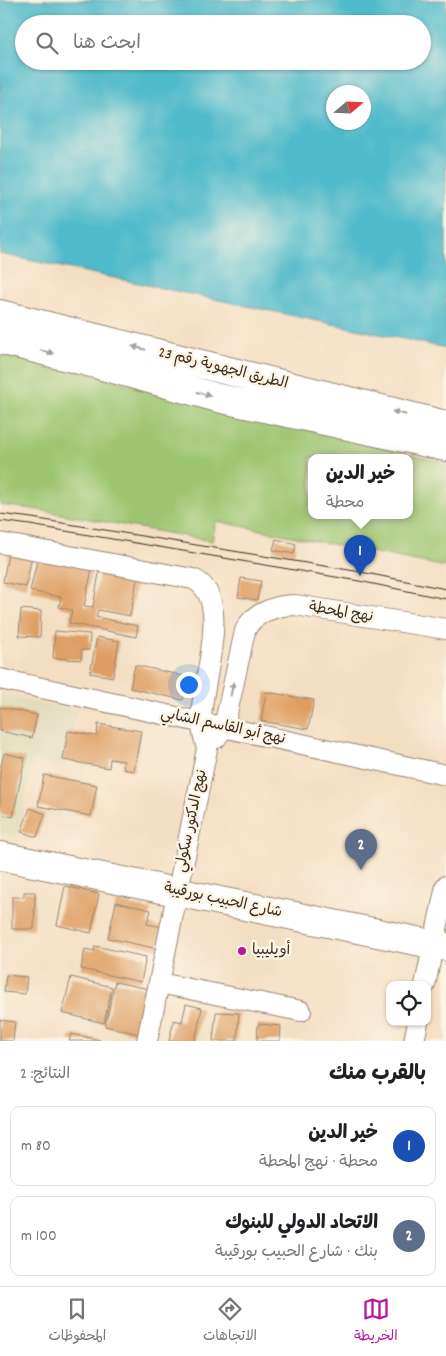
<!DOCTYPE html>
<html lang="ar">
<meta charset="utf-8">
<style>
body{margin:0;font-family:Dekko,"Playpen Sans Arabic",sans-serif;background:#f6f6f6;color:#202124;direction:rtl}
.controls{position:absolute;right:15px;bottom:15px;display:grid;overflow:hidden;border-radius:10px;box-shadow:0 1px 4px #0004}
.controls button{width:45px;height:45px;display:grid;place-items:center;padding:0;border:0;border-bottom:1px solid #e0e0e0;background:#fff;color:#202124;font:25px sans-serif}
.compass{position:absolute;left:326px;top:85px;width:45px;height:45px;border-radius:50%;background:#fff;box-shadow:0 1px 4px #0004;rotate:71deg}
.you{position:absolute;left:188px;top:684px;width:18px;height:18px;margin:-12px;border:4px solid #fff;border-radius:50%;background:#1a73e8;box-shadow:0 0 0 8px #1a73e833}
.badge{display:grid;place-items:center;width:32px;height:32px;border-radius:50%;background:#b5179e;color:#fff;font-size:16px;font-weight:700}
.pin{position:absolute;translate:-50% -41px;filter:drop-shadow(0 1px 2px #0008)}
.pin::after{content:'';position:absolute;top:26px;width:18px;height:15px;background:inherit;clip-path:polygon(0 0,100% 0,50% 100%)}
.popup{position:absolute;left:308px;top:454px;width:105px;height:65px;box-sizing:border-box;display:grid;place-content:center;border-radius:10px;background:#fff;filter:drop-shadow(0 1px 4px #0005);font-size:16px;white-space:nowrap;color:#757577}
.popup b{font-size:19px;color:#202124}
.popup::after{content:'';position:absolute;left:50%;top:100%;margin-left:-10px;border:10px solid transparent;border-top-color:#fff}
.list{margin:0;padding:0;list-style:none}
h2{display:flex;justify-content:space-between;align-items:center;height:65px;margin:0;padding:0 20px;font-size:21px}
h2 small{font-size:16px;font-weight:400;color:#757577}
.list li{display:grid;grid-template-columns:32px 1fr auto;gap:15px;align-items:center;box-sizing:border-box;height:80px;margin:0 10px 10px;padding:0 10px;border:1px solid #e0e0e0;border-radius:10px}
.list b{display:block;font-size:19px;white-space:nowrap}
.list p{margin:0;font-size:16px;white-space:nowrap;color:#757577}
.list em{font-size:16px;font-style:normal;color:#757577}
.icon{flex:none;width:28px;height:28px;fill:none;stroke:currentColor;stroke-width:2;stroke-linecap:round;stroke-linejoin:round}
.map{position:relative;flex:none;width:446px;height:1041px;overflow:hidden;direction:ltr}
.search{position:absolute;background:#fff;box-shadow:0 1px 4px #0004;left:15px;right:15px;top:15px;height:55px;display:flex;align-items:center;gap:12px;box-sizing:border-box;padding:0 18px;border-radius:28px;color:#757577;font-size:19px}
.sheet{height:245px;background:#fff}
nav{display:flex;justify-content:space-around;align-items:center;box-sizing:border-box;height:70px;border-top:1px solid #e0e0e0;background:#fff;font-size:14px;color:#757577}
nav a{display:grid;justify-items:center;gap:2px}
nav .on{color:#b5179e}
.map>svg:first-child{display:block}
.built{fill:#e0dcbb}
.green{fill:#9dc571;stroke:#6c7848;fill-rule:evenodd}
.water{fill:#4fbacb;stroke:#457274;fill-rule:evenodd}
.building{fill:#de9e63}
.lines{fill:none;stroke-linecap:round;stroke-linejoin:round}
.minor-casing{stroke:#978470;stroke-width:22}
.secondary-casing{stroke:#978470;stroke-width:30}
.minor{stroke:#fff;stroke-width:20}
.secondary{stroke:#fff;stroke-width:28}
.tram{stroke:#3b2a1e;stroke-width:1}
.oneway{fill:#a79f9a}
.poi-dot{fill:#b5179e;stroke:#fcf5e5;stroke-width:2}
.labels{text-anchor:middle;dominant-baseline:central;stroke-width:5;stroke-linejoin:round;paint-order:stroke}
.street-label{font-size:15px;fill:#3b2a1e;stroke:#fcf5e5}
.poi-label{font-size:15px;fill:#3b2a1e;stroke:#fcf5e5;text-anchor:start}
</style>
<div class="map">
<svg width="446" height="1041" viewBox="0 0 446 1041">
<rect width="100%" height="100%" fill="#fcf5e5"/>
<filter id="ink" filterUnits="userSpaceOnUse"><feTurbulence type="fractalNoise" baseFrequency=".02" numOctaves="2"/><feDisplacementMap in="SourceGraphic" scale="10" xChannelSelector="R" yChannelSelector="G"/><feConvolveMatrix kernelMatrix="1 2 1 2 8 2 1 2 1" color-interpolation-filters="sRGB"/></filter>
<filter id="wash" filterUnits="userSpaceOnUse"><feTurbulence type="fractalNoise" baseFrequency=".0096" numOctaves="4" result="noise"/><feDisplacementMap in="SourceGraphic" scale="20" xChannelSelector="R" yChannelSelector="G"/><feGaussianBlur stdDeviation="1.12" result="paint"/><feColorMatrix in="noise" values="0 0 0 0 0 0 0 0 0 0 0 0 0 0 0 0 0 1.4 0 .05"/><feComposite in="paint" operator="in"/></filter>
<g filter="url(#wash)">
<rect width="100%" height="100%" fill="#f3dec1"/>
<path class="built" d="M0,695l76,16 -12,57 -31,-7 -16,76 -17,-3z"/>
<path class="green" d="M0,351l341,87 105,25v104l-230,-46 -4,20 -179,-32 -33,-4zM311,457h98v58h-98z"/>
<path class="water" d="M0,0h446v348l-446,-94zM24,24h398v37h-398zM334,92h30v30h-30z"/>
<g id="blocks">
<path class="building" d="M276,539l20,5 -2,10 -21,-4z
M33,550l-7,37 -23,-5 5,-28z
M38,557l54,12 -8,37 9,1 7,-39 38,7 -8,41 -32,-6 -2,7 42,9 -2,11 -67,-14 3,-13 -13,-3 2,-10 -31,-6z
M241,578l20,3 -4,19 -19,-3z
M21,609l20,2 -1,26 -21,-1z
M55,631l35,3 -1,16h-7l-1,10 -28,-2z
M97,637l22,4 -6,36 -23,-4z
M135,665l53,12 -5,23 -53,-12z
M266,692l48,8 -6,29 -47,-8z
M0,707l37,8 -5,23 -32,-7z
M98,724l43,7 -7,40 -11,-2 1,-8 -14,-2 -1,9 -46,-8 5,-29 29,5z
M4,753l21,5 -12,59 -13,-3v-44z
M44,775l53,10 -6,31 -53,-10z
M30,808l15,6 -8,23 -16,-5z
M65,886l34,8 -8,39 -34,-8z
M24,892h11l-1,37h-22v-32h12z
M116,902l35,8 -4,14 16,3 -5,22 -50,-11z
M95,946l51,11 -5,25 -60,-13 4,-20 9,2z
M6,975l21,2 -2,17 -21,-2z
M71,977l41,10 -8,36 -42,-10z
M115,982l34,7 -10,45 -34,-8z
M186,1004l16,4 -7,33h-26l5,-21 8,2z
M216,1012l23,1 -2,28h-24z
M0,1020l15,2 -2,19h-13z
M258,1024l23,2 -1,15h-23z
M71,1034l29,6v1h-31z"/>
</g>
</g>
<g filter="url(#ink)">
<use href="#blocks" fill-opacity="0" stroke="#978470" stroke-width="1"/>
<g class="lines">
<g class="minor-casing">
<path id="minor" d="M0,543l193,36c42,18 6,110 8,143 1,9 4,18 6,27l-60,292
M0,679l446,96
M216,738l8,-11 21,-96c7,-18 32,-26 50,-26l151,24
M159,983l142,28
M425,985l21,-99
M414,1041l4,-19"/>
</g>
<g class="secondary-casing">
<path id="secondary" d="M0,314l446,111
M0,340l99,25 119,33 228,49
M0,856l446,91"/>
</g>
<use href="#minor" class="minor"/>
<use href="#secondary" class="secondary"/>
<path class="tram" d="M0,514l32,4 329,54 85,17
M0,521l30,4 329,56 87,18"/>
</g>
<defs><path id="oneway-solid" d="M-6-.8H1V-3.2L6.5 0L1 3.2V.8H-6Z" transform="scale(1.25)"/></defs>
<g class="oneway">
<use href="#oneway-solid" transform="translate(139 348) rotate(-166)"/>
<use href="#oneway-solid" transform="translate(47 352) rotate(14)"/>
<use href="#oneway-solid" transform="translate(204 394) rotate(16)"/>
<use href="#oneway-solid" transform="translate(399 413) rotate(-166)"/>
<use href="#oneway-solid" transform="translate(232 689) rotate(-78)"/>
</g>
</g>
<circle class="poi-dot" cx="242" cy="951" r="5"/>
<g class="labels">
<g class="street-label">
<text transform="translate(223 369) rotate(14)">الطريق الجهوية رقم 23</text>
<text transform="translate(341 613) rotate(9)">نهج المحطة</text>
<text transform="translate(223 727) rotate(12)">نهج أبو القاسم الشابي</text>
<text transform="translate(192 821) rotate(-78)">نهج الدكتور سكولي</text>
<text transform="translate(223 901) rotate(12)">شارع الحبيب بورقيبة</text>
</g>
<g class="poi-label">
<text x="252" y="951">أويليبيا</text>
</g>
</g>
</svg>
<div class="controls">
<button><svg class="icon" aria-label="locate" viewBox="0 0 24 24"><circle cx="12" cy="12" r="6"/><path d="M12 2v4M12 18v4M2 12h4M18 12h4"/></svg></button>
</div>
<svg class="compass" viewBox="-18 -18 36 36"><path d="M0-13l5 13h-10z" fill="#e53935"/><path d="M0 13l5-13h-10z" fill="#757577"/></svg>
<div class="you"></div>
<div class="pin badge" style="left:360px;top:576px;background:#1a4fb4">1</div>
<div class="popup"><b>خير الدين</b>محطة</div>
<div class="pin badge" style="left:361px;top:870px;background:#5c6f8a">2</div>
<div class="search"><svg class="icon" aria-label="search" viewBox="0 0 24 24"><circle cx="10" cy="10" r="6"/><path d="M15 15l6 6"/></svg>ابحث هنا</div>
</div>
<section class="sheet">
<h2>بالقرب منك<small>النتائج: 2</small></h2>
<ul class="list">
<li><span class="badge" style="background:#1a4fb4">1</span><div><b>خير الدين</b><p>محطة · نهج المحطة</p></div><em>80 m</em></li>
<li><span class="badge" style="background:#5c6f8a">2</span><div><b>الاتحاد الدولي للبنوك</b><p>بنك · شارع الحبيب بورقيبة</p></div><em>100 m</em></li>
</ul>
</section>
<nav>
<a class="on"><svg class="icon" aria-label="map" viewBox="0 0 24 24"><path d="M3 6l6-2 6 2 6-2v14l-6 2-6-2-6 2zM9 4v14M15 6v14"/></svg>الخريطة</a>
<a><svg class="icon" aria-label="directions" viewBox="0 0 24 24"><path d="M12 3l9 9-9 9-9-9zM9 14v-3h6M13 9l2 2-2 2"/></svg>الاتجاهات</a>
<a><svg class="icon" aria-label="saved" viewBox="0 0 24 24"><path d="M7 4h10v16l-5-4-5 4z"/></svg>المحفوظات</a>
</nav>
